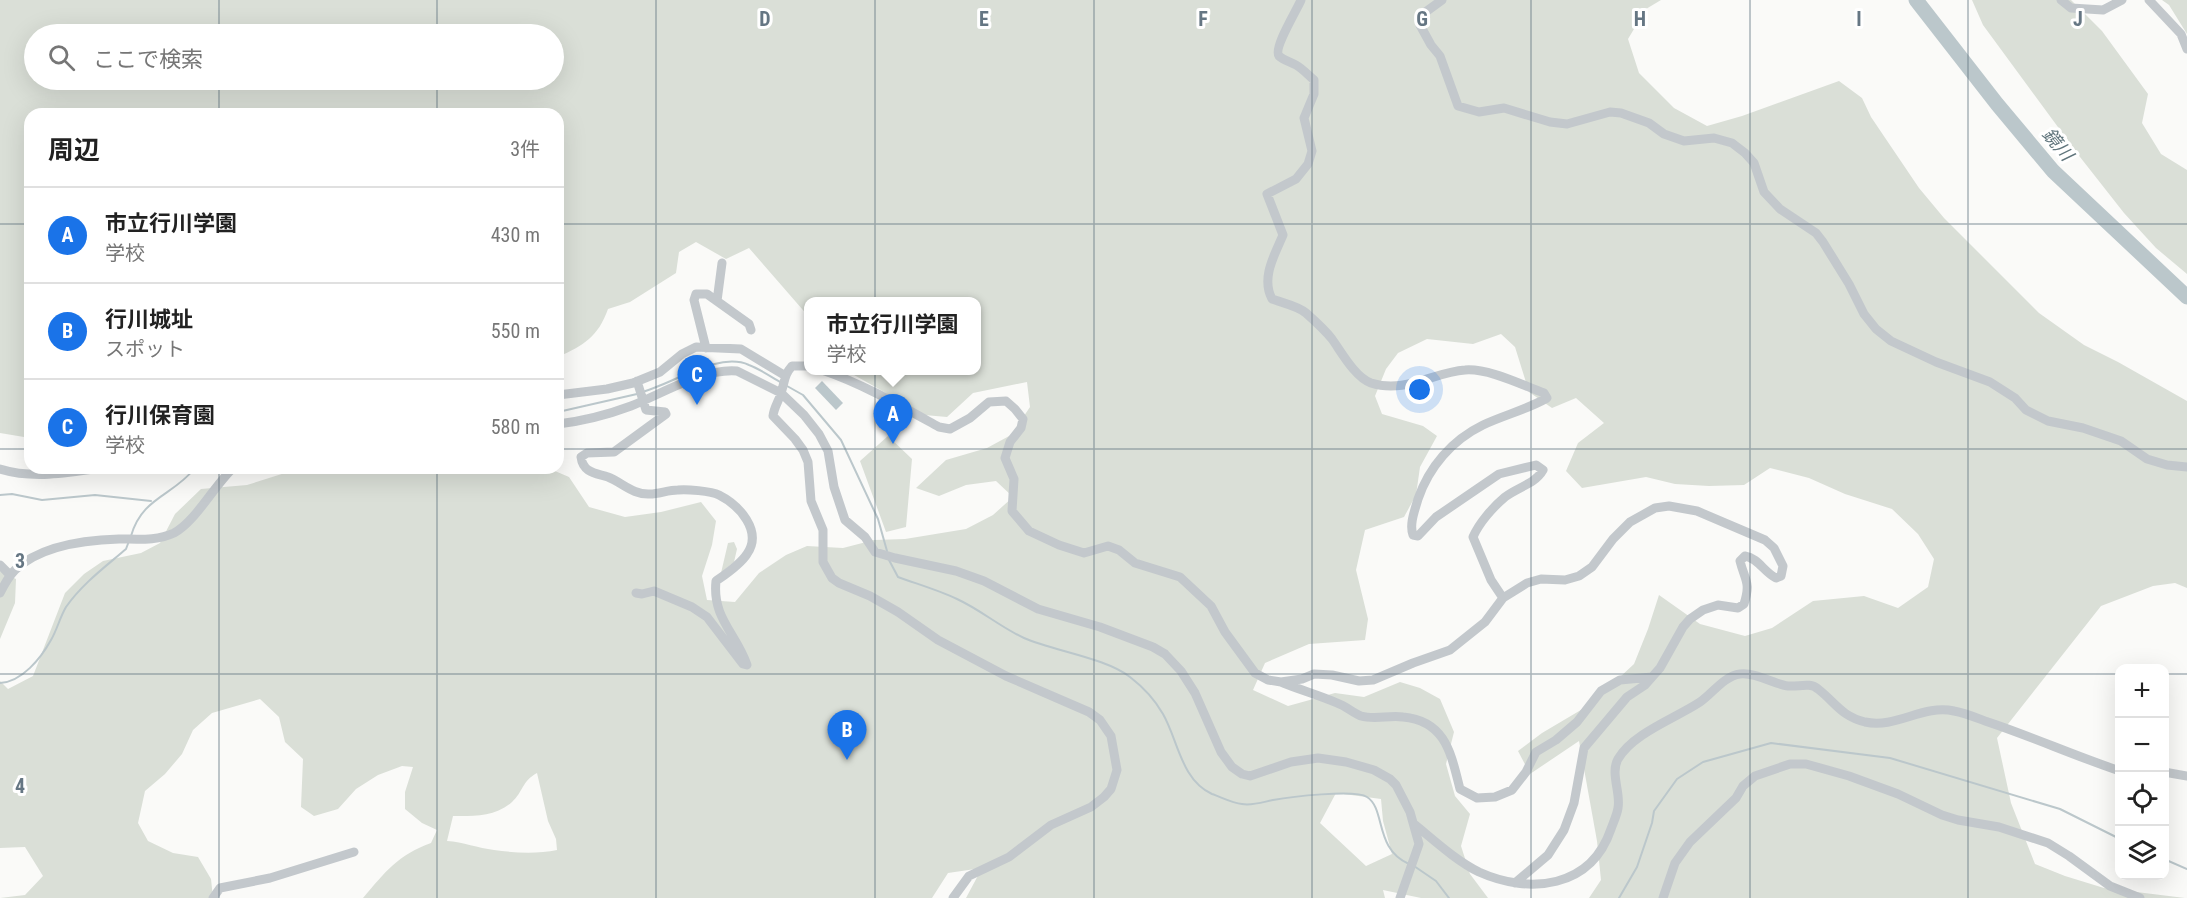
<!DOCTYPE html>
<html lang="ja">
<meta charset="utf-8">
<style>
body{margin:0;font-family:"Roboto Condensed","Noto Sans JP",sans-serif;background:#f2f2f2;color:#222}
.controls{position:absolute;right:18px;bottom:18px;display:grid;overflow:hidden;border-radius:12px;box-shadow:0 6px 24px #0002}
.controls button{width:54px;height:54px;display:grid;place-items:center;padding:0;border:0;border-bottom:2px solid #e0e0e0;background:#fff;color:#222;font:30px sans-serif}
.you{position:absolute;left:1420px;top:390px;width:21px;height:21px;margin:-15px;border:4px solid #fff;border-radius:50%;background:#1a73e8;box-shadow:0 0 0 9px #1a73e833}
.badge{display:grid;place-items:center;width:39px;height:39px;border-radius:50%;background:#1a73e8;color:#fff;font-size:20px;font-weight:700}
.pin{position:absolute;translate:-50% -50px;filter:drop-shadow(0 2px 3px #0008)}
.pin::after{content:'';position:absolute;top:32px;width:21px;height:18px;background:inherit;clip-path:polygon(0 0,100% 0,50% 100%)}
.popup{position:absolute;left:804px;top:297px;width:177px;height:78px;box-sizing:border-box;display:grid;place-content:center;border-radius:12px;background:#fff;filter:drop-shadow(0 2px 4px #0005);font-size:20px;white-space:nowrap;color:#767676}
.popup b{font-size:22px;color:#222}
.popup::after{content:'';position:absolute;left:50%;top:100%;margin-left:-12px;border:12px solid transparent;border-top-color:#fff}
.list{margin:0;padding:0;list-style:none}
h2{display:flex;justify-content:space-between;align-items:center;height:78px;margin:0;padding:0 24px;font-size:26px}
h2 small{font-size:20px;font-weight:400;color:#767676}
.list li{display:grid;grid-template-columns:39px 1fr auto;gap:18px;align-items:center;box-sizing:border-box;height:96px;padding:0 24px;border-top:2px solid #e0e0e0}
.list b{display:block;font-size:22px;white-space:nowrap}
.list p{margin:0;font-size:20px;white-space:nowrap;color:#767676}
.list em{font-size:20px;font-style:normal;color:#767676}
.icon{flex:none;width:33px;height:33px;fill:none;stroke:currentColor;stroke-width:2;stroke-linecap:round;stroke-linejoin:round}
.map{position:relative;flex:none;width:2187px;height:898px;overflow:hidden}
.search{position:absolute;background:#fff;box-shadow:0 6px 24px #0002;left:24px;top:24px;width:540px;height:66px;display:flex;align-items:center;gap:15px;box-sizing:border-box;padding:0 21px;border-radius:33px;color:#767676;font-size:22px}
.panel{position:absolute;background:#fff;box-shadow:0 6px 24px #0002;left:24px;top:108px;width:540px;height:366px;border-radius:18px}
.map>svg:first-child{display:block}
.green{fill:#dadfd7;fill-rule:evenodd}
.water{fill:#bbc7cb}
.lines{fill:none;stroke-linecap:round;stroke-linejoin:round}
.stream{stroke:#bbc7cb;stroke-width:2}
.river{stroke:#bbc7cb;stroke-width:15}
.minor{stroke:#c3c8cc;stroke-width:9}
.grid{fill:none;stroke:#657683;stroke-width:1.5;stroke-opacity:0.55}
.labels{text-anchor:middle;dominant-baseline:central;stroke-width:6;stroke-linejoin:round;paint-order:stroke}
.water-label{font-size:18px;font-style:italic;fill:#60757c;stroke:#fff}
.grid-label{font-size:20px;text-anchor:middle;font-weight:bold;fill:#657683;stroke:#fff;stroke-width:6;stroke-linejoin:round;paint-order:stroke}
</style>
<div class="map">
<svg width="2187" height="898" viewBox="0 0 2187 898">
<rect width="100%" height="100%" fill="#fafaf8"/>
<path class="green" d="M0,0h1661l-15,9 -18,30 11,34 35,35 33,18 35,-10 97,-35 23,17 9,19 48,71 25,30 95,95 45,32 34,17 69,39v187l-12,-5 -22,3 -52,20 -104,132 14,65 24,61 30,12 39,12 81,10h-596l12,-18 -4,-39 -18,-100 -49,33 -12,-23 24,-18 49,-29 43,-40 14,-35 11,-34 41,29 45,12 27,-8 41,-27 51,-5 34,12 30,-21 6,-28 -16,-25 -26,-25 -47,-15 -36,-16 -39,-10 -26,17 -35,1 -34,-2 -29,-7 -64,11 -16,-17 12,-28 26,-20 -28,-25 -24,10 -23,-16 -14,-45 -14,-13 -28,10 -46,-5 -29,14 -12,16 -11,27 7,18 41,12 14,10 -17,31 -4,28 -12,22 -39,13 -9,40 12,49 -3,21 -56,4 -44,19 -12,27 35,16 47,-13 29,4 36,-15 20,6 20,11 14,33 -8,32 9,32 15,18 -9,32 9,28 18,24h-67l-38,-8 2,8h-419l16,-30 -34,5 -16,25h-569c22,-26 35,-43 68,-55l6,-13 -15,-7 -17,-14v-17l8,-25 -11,-1 -24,9 -22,14 -18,20 -24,7 -13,-9 2,-48 -18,-17 -6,-25 -19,-18 -48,14 -19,17 -11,24 -17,20 -20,17 -7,32 10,18 25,12 25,4 13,22 2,19h-213l25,-3 18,-19 -18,-29 -25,1v-167l8,8 25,-13 32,-83 19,-19 19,-13 38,-8 19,-10 15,-29 26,-25 46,-4 41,-13 4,-4h256l21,9 20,30 36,10 36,-5 40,-10 15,19 -4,24 -10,31 5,24 28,2 24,-29 27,-18 21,-9 36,2 31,-8 31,-1 61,-10 27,-14 20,-18 -17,-16 -30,4 -27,11 -23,-8 30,-28 41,-12 24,-13 19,-28 -3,-25 -54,11 -26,24 -34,-3 -27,-21 -39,-22 130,-1v-68h-168v15l-60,-69 -23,11 -30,-17 -17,10 -3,21 -46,29 -22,7c-10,28 -24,36 -50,48v-243h-528v324l-30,-5zM34,34h520v46h-520zM537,773l11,48 8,18 1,11c-19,4 -43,3 -63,0 -16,-2 -31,-8 -47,-9l6,-25c21,0 42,1 59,-14 11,-10 10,-21 25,-29zM1336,793l45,6 2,22 9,33 -26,12 -46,-43z
M1972,0h99l31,31 46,63 -6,29 19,31 26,16v104l-31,-26 -32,-35 -44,-56 -97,-132z
M2162,0h25v34l-18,-29z
M888,436l24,23 -6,68 -20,5 -26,-71z
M734,542l3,7 -3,13 -13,11 7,-30z
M0,571l16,8 -1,24 -15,36z"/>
<path class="water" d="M822,381l21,22 -7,7 -21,-22z"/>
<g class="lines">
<path class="stream" d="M787,386l16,9 38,45 37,79 9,32
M642,392c31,-8 76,-41 107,-27 11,4 22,12 33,18
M558,412l79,-18
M0,495l12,-1 30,6 53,-5 56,6
M131,536c11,-39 42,-40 64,-68
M889,560l9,17c19,7 40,13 59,22 24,11 43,28 67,39 30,13 82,20 106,39 13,10 25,23 33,37 15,26 18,66 49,80 9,3 20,9 30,10 10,2 21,-2 31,-4 16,-3 82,-11 94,-3 19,12 7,52 42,67
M0,683c22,-1 41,-25 51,-43 6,-10 9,-23 15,-33 16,-23 39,-40 60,-58l3,-8
M2164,859l23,10
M1414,866l22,15 13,17
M1619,898l18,-31 15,-44 2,-12 23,-32 26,-17 68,-19 119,15 170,51 60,30"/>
<path class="river" d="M1916,0l81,104 56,67 134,126"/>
<path class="minor" d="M1301,0c-4,10 -28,48 -22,56 4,4 12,6 17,9 7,4 12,10 18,15v14l-10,24 8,33 -4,13 -12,15 -29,15 16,41c-9,21 -22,43 -11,64 11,4 26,7 34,14 9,8 19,17 26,26 10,14 23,38 39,44 34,11 63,-11 94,-13 23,-2 57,15 79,23l3,5c-21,12 -43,17 -64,27 -31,15 -54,42 -65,74 -3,11 -9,25 -5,36l5,1 18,-19 63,-43 37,-9 7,5c-8,14 -25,17 -38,27 -12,10 -26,26 -32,40l18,43 12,18
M1442,0l-22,16v9l11,20 9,11 18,50 21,6 25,-4 46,14 17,2 43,-12 11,1 28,10 15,11 20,7 30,-3 18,5 13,10 9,10 10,29 16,17 36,24 7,9 26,42 15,30 12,15 15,12 45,21 54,20 25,16 11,12 22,11 35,7 38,13 26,18 20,6 20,2
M2061,0l10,8 32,2 19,-10
M2149,0l32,34 6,15
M717,301l5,-38
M706,348l-12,-48 2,-6h11l42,30 2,6
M809,366h-17c-8,9 -7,15 -11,27 -2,8 -7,14 -8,23l22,23 8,11 5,12 3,39 12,29v32l9,16 7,5 31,13 28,16 40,28 68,36 83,36 11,8 11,16 6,34 -6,19 -7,8 -13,10 -40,18 -42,32 -40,19 -16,22
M822,370c41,14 79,36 117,57l11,2 20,-11 19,-16 17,-1 9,8 8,10 -2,9 -11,14 -5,16 9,21 -2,32 17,20 30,14 25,8 24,-7 11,4 16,13 45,14 31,29 14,26 30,41 13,7 13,2 21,-3 12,-5 18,1 27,6 14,-1 40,-17 37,-13 35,-28 18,-24 24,-15 14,-4 24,1 14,-4 13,-9 21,-28 17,-17 25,-14 14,-2 28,5 68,29 9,8 9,18 -2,10 -5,2c-12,-6 -18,-20 -31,-22l-5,5c5,20 11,21 4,43l-6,4 -20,-3 -15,5 -13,9 -7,8 -23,41 -15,17 -18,12 -43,51 -10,55 -10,27 -16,25 -33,28
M558,395l49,-6 26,-6 27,-11 22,-18 14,-7 45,2 43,26
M558,424c25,-3 49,-9 73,-18 31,-12 72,-38 106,-35l44,22 23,22 15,19 9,17 6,36 11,33 20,17 10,15 20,6 61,13 28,10 54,28 62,18 53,20 12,7 16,17 14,22 26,59 11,15 10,7 8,2 41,-14 27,-4 28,4 28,8 16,9 6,6 14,27 9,32 -19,54
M0,469c32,10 68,4 100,-1
M0,565l10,10
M0,593c4,-8 8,-16 15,-23 26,-25 70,-30 104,-31 19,0 38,2 55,-6 21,-11 40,-47 59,-65
M636,593l6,1 12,-3 38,16 15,10 36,47 4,1c-11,-32 -35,-47 -31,-84 10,-7 24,-16 31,-27 16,-23 -8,-49 -28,-59 -8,-4 -33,-6 -41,-5 -10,0 -19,4 -28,4 -17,1 -27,-11 -42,-17 -12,-4 -25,-4 -27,-20l6,-4 27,-1 52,-38 -1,-2 -19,-2 -9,-29
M1281,682c19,8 38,13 56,21 9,3 16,10 24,13 14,4 28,-1 42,1 43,4 48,37 57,72l17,9 18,-1 17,-7 14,-18 10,-20 20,-12 21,-18 24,-31 19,-11 32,-3
M2164,772l23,4
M1414,824c20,16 41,36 65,48 51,23 112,16 132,-43 2,-6 6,-14 7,-21 3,-15 -8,-35 0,-49 15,-26 58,-41 82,-57 12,-8 24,-26 40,-28 16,-2 33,10 48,12 11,1 22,-4 30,3 18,14 23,27 47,33 31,7 58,-18 89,-11 11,2 23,7 34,11 45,15 87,34 132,49
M213,898l7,-10 50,-10 84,-26
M1663,898l12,-35 15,-21 46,-44 7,-12 12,-10 35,-12h16l43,12 49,18 44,21 16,5 41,7 49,16 21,13 41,30 30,12"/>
</g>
<path class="grid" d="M219,0v34M437,0v34M656,0v898M875,0v898M1094,0v898M1312,0v898M1531,0v898M1750,0v898M1968,0v898M219,80v34M437,80v34M0,224h30M558,224h1629M0,449h30M558,449h1629M219,468v430M437,468v430M0,674h2120M2164,674h23"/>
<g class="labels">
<g class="water-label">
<text transform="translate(2058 144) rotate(50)">鏡川</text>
</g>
</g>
<g class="grid-label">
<text x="765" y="26">D</text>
<text x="984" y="26">E</text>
<text x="1203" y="26">F</text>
<text x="1422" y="26">G</text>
<text x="1640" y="26">H</text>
<text x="1859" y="26">I</text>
<text x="2078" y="26">J</text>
<text x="20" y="568">3</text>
<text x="20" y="793">4</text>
</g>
</svg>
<div class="controls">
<button>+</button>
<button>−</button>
<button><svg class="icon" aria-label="locate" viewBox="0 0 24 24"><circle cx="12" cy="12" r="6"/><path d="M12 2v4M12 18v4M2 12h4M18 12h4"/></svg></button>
<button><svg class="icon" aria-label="layers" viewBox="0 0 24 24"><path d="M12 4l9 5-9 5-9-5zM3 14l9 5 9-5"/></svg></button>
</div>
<div class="you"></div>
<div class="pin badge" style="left:893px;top:444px">A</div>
<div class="popup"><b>市立行川学園</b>学校</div>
<div class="pin badge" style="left:847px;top:760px">B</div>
<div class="pin badge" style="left:697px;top:405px">C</div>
<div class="search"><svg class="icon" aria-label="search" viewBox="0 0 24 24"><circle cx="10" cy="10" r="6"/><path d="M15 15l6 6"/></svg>ここで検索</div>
<section class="panel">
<h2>周辺<small>3件</small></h2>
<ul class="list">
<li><span class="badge">A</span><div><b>市立行川学園</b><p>学校</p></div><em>430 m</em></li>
<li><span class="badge">B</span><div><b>行川城址</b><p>スポット</p></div><em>550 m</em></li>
<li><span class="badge">C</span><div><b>行川保育園</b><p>学校</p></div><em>580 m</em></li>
</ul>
</section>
</div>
